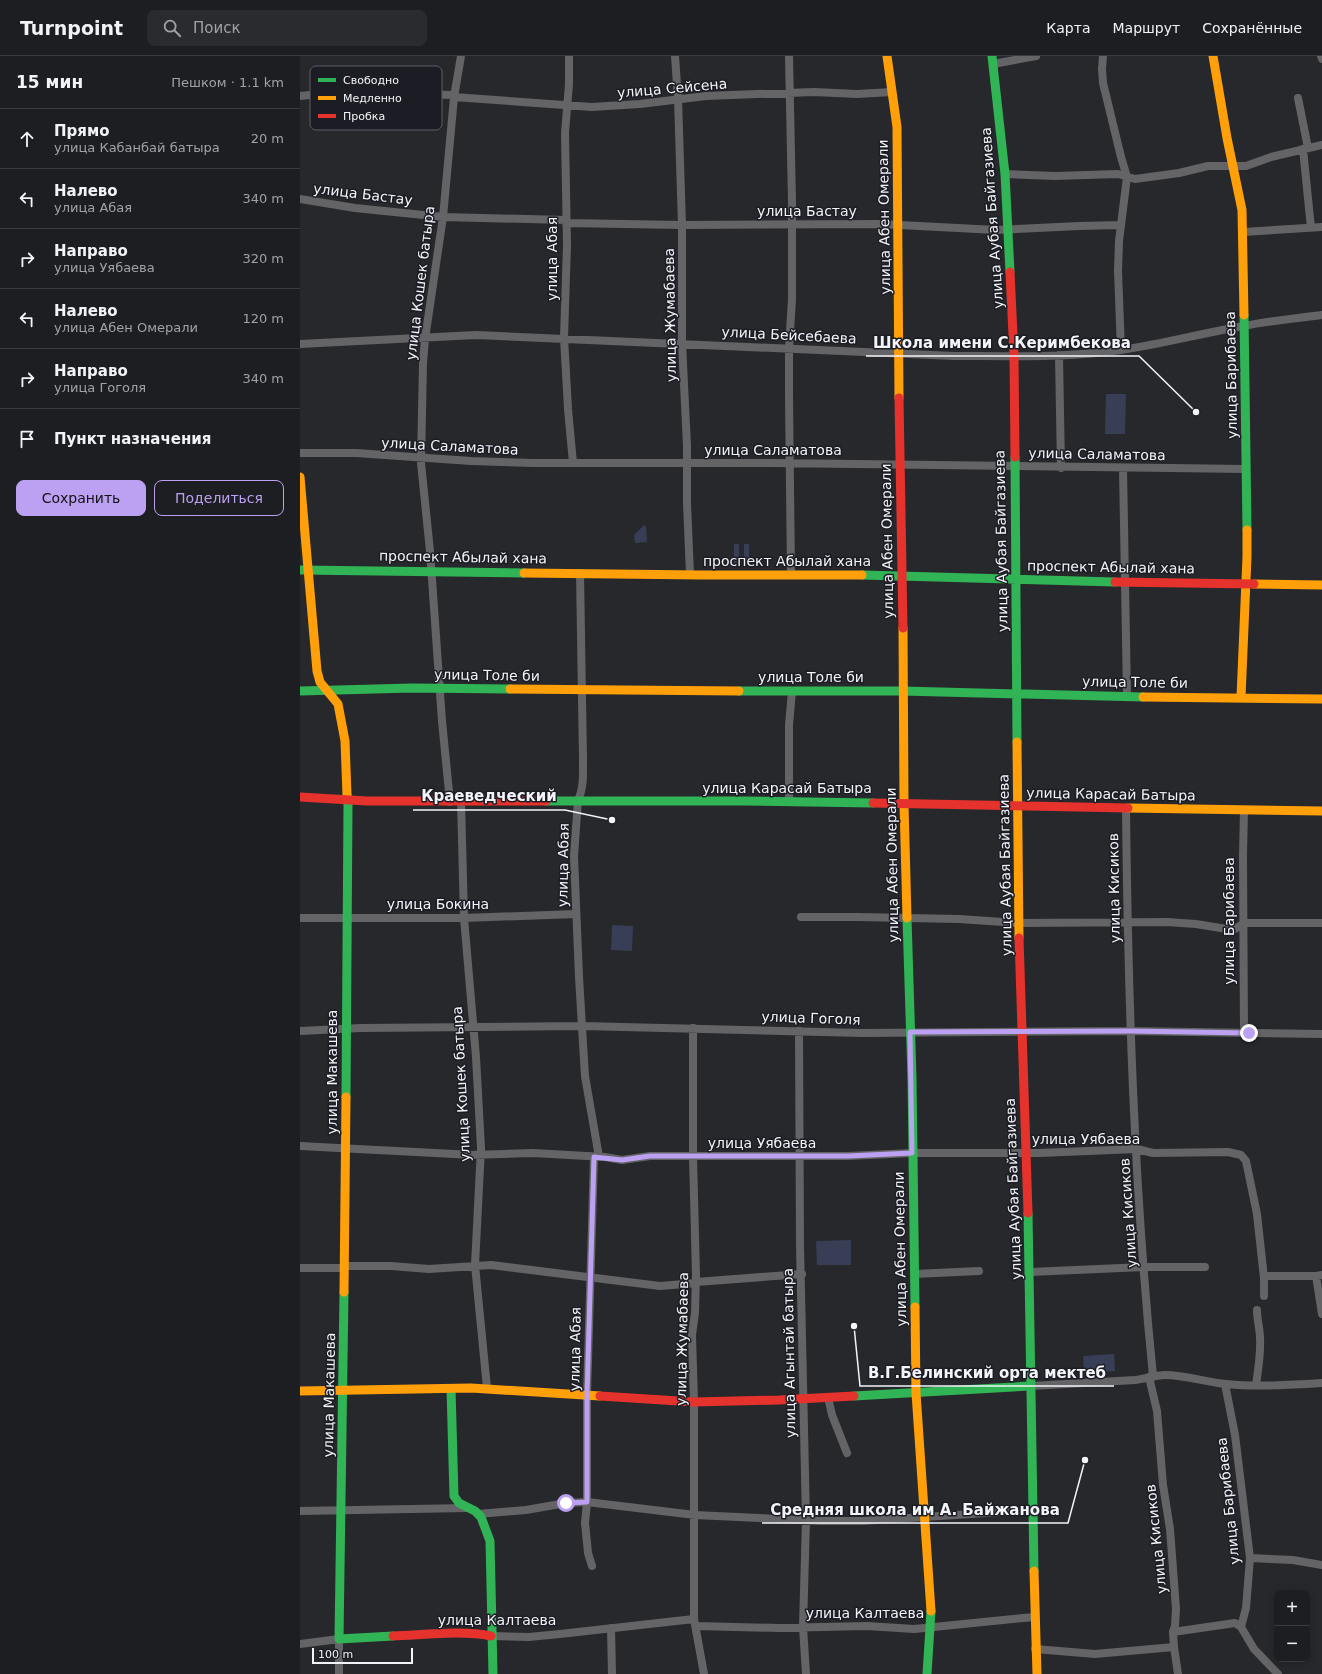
<!DOCTYPE html>
<html lang="ru">
<meta charset="utf-8">
<style>
body{margin:0;font-family:"DejaVu Sans",sans-serif;background:#2a2b2e;color:#f1f3f6}
.controls{position:absolute;right:12px;bottom:12px;display:grid;overflow:hidden;border-radius:8px;box-shadow:0 2px 10px #0003}
.controls button{width:36px;height:36px;display:grid;place-items:center;padding:0;border:0;border-bottom:1px solid #3b3c3f;background:#1d1e21;color:#f1f3f6;font:20px sans-serif}
.scale{position:absolute;left:12px;bottom:10px;width:101px;box-sizing:border-box;padding-left:4px;border:2px solid #f3f4f9;border-top:0;font-size:11px;line-height:14px;white-space:nowrap;color:#f3f4f9;-webkit-text-stroke:3px #1c1d24;paint-order:stroke}
.stop{position:absolute;width:12px;height:12px;margin:-9px;border:3px solid #bca0f2;border-radius:50%;background:#fff}
.stop.end{background:#bca0f2;border-color:#fff;box-shadow:0 1px 4px #0008}
.list{margin:0;padding:0;list-style:none}
h2{display:flex;justify-content:space-between;align-items:center;height:52px;margin:0;padding:0 16px;font-size:17px}
h2 small{font-size:13px;font-weight:400;color:#a0a2a5}
.list li{display:grid;grid-template-columns:26px 1fr auto;gap:12px;align-items:center;box-sizing:border-box;height:60px;padding:0 16px;border-top:1px solid #3b3c3f}
.list b{display:block;font-size:15px;white-space:nowrap}
.list p{margin:0;font-size:13px;white-space:nowrap;color:#a0a2a5}
.list em{font-size:13px;font-style:normal;color:#a0a2a5}
.actions{display:flex;gap:8px;padding:12px 16px}
.actions a{flex:1;padding:9px 0;border:1px solid #bca0f2;border-radius:8px;text-align:center;font-size:14px;color:#bca0f2}
.actions .main{background:#bca0f2;color:#111}
.icon{flex:none;width:22px;height:22px;fill:none;stroke:currentColor;stroke-width:2;stroke-linecap:round;stroke-linejoin:round}
.map{position:relative;flex:none;width:1022px;height:1618px;overflow:hidden}
header{display:flex;align-items:center;gap:24px;box-sizing:border-box;height:56px;padding:0 20px;background:#1d1e21;border-bottom:1px solid #3b3c3f}
header strong{font-size:19px}
nav{display:flex;gap:22px;margin-inline-start:auto;font-size:14px}
.search{width:280px;height:36px;background:#2a2b2e;display:flex;align-items:center;gap:10px;box-sizing:border-box;padding:0 14px;border-radius:8px;color:#a0a2a5;font-size:15px}
main{display:flex}
aside{flex:1;background:#1d1e21}
.map>svg:first-child{display:block}
.green{fill:#383e56}
.lines{fill:none;stroke-linecap:round;stroke-linejoin:round}
.street{stroke:#646466;stroke-width:8}
.fast{stroke:#30b455;stroke-width:9}
.slow{stroke:#ff9f0a;stroke-width:9}
.jam{stroke:#e5322d;stroke-width:9}
.route{stroke:#bca0f2;stroke-width:5}
.labels{text-anchor:middle;dominant-baseline:central;stroke-width:3;stroke-linejoin:round;paint-order:stroke}
.street-label{font-size:14px;fill:#f3f4f9;stroke:#1c1d24}
.key{fill:#1c1d24;stroke:#5c5e64;stroke-width:1}
.key-label{font-size:11px;fill:#f3f4f9}
.leader{fill:none;stroke:#f3f4f9;stroke-width:1.5}
.callout-dot{fill:#f3f4f9;stroke:#1c1d24;stroke-width:1.5}
.callout-label{font-size:15px;text-anchor:middle;font-weight:bold;fill:#f3f4f9;stroke:#1c1d24;stroke-width:3;stroke-linejoin:round;paint-order:stroke}
</style>
<header>
<strong>Turnpoint</strong>
<div class="search"><svg class="icon" aria-label="search" viewBox="0 0 24 24"><circle cx="10" cy="10" r="6"/><path d="M15 15l6 6"/></svg>Поиск</div>
<nav><a>Карта</a><a>Маршрут</a><a>Сохранённые</a></nav>
</header>
<main>
<aside>
<h2>15 мин<small>Пешком · 1.1 km</small></h2>
<ul class="list">
<li><svg class="icon" aria-label="ahead" viewBox="0 0 24 24"><path d="M12 20V5M6 11l6-6 6 6"/></svg><div><b>Прямо</b><p>улица Кабанбай батыра</p></div><em>20 m</em></li>
<li><svg class="icon" aria-label="left" viewBox="0 0 24 24"><path d="M17 20v-9H6M10 6l-5 5 5 5"/></svg><div><b>Налево</b><p>улица Абая</p></div><em>340 m</em></li>
<li><svg class="icon" aria-label="right" viewBox="0 0 24 24"><path d="M7 20v-9h11M14 6l5 5-5 5"/></svg><div><b>Направо</b><p>улица Уябаева</p></div><em>320 m</em></li>
<li><svg class="icon" aria-label="left" viewBox="0 0 24 24"><path d="M17 20v-9H6M10 6l-5 5 5 5"/></svg><div><b>Налево</b><p>улица Абен Омерали</p></div><em>120 m</em></li>
<li><svg class="icon" aria-label="right" viewBox="0 0 24 24"><path d="M7 20v-9h11M14 6l5 5-5 5"/></svg><div><b>Направо</b><p>улица Гоголя</p></div><em>340 m</em></li>
<li><svg class="icon" aria-label="arrive" viewBox="0 0 24 24"><path d="M6 21V4h12l-3 4 3 4H6"/></svg><div><b>Пункт назначения</b></div></li>
</ul>
<div class="actions"><a class="main">Сохранить</a><a>Поделиться</a></div>
</aside>
<div class="map">
<svg width="1022" height="1618" viewBox="0 0 1022 1618">
<rect width="100%" height="100%" fill="#27282c"/>
<path class="green" d="M806,338h20l-1,40h-20z
M344,469l2,2 1,15 -12,1 -1,-8z
M434,488h5v21h-5z
M444,488h5v21h-5z
M312,869l21,1 -1,25 -21,-1z
M551,1184v25h-34l-1,-24z
M814,1298l1,17 -31,2 -1,-17z"/>
<g class="lines">
<path class="street" d="M269,0v28l-4,49 2,112 -3,93 4,71 5,54
M375,0l3,43 4,126v118l5,103v57l3,71
M489,0l3,146v97l-3,49v48l2,178
M803,0l-1,13 1,14 18,74 6,20 -8,64 -1,30 3,79
M1021,0l1,3
M693,8l43,-8
M0,40l43,-4 111,3
M154,41l138,10 48,-3 66,-8 108,-4 43,2 35,-2
M998,42l10,50
M1003,93l8,79
M705,118l50,2 63,-2 17,5 44,-6 29,-7h38l25,-9 51,-12
M0,143l55,9 88,9 123,3
M266,167l116,2 198,-1 116,6 83,-4 41,-1
M943,176l79,-5
M0,288l176,-9 478,21c55,0 112,2 167,-6 41,-6 82,-17 123,-24 25,-5 52,-8 78,-11
M759,299l2,113
M0,397h56l115,8 62,2h240l473,6
M823,412l4,228
M280,517l3,187c0,13 1,28 -5,40l-4,56 5,121 6,99 14,81
M161,745l3,117 12,139 5,91 -6,117 12,123
M150,746l-8,-81 -12,-170 -9,-88 2,-100 2,-24 18,-122 11,-120 7,-41
M489,746v-77l3,-34
M826,752c2,189 8,379 27,568
M501,861h56l102,2 60,4 148,-1 29,2 37,6 10,-6
M0,862h164l112,-4
M943,867h79
M393,972v128l3,119 -1,38 -3,22 2,67v217l10,55
M0,975l61,-3 221,-2 280,7 268,-2 192,3
M499,975l1,214 6,275 -3,107 3,47
M944,977l-1,-178 1,-45
M0,1090l173,9 60,-2 72,4 17,3 28,-4h198l64,-3h127l98,-4 16,4 75,-1 13,3 5,6 11,53 7,64v18
M45,1210h46l38,3 62,-4 169,21 36,-3
M0,1212h44
M730,1216l114,-5h61
M614,1218l65,-3
M1022,1219l-6,1 6,38
M964,1220h52
M396,1226l106,-8
M849,1321l8,34 6,74 7,44 6,80 -1,17 -2,6 1,15 4,27
M925,1328l10,51 15,123 -4,50 -5,19 13,22 24,25
M956,1329c2,-15 5,-31 4,-47 0,-9 -3,-18 -3,-28
M731,1330l104,-6c10,-1 20,-5 30,-5 20,0 41,7 61,9 32,3 64,1 96,-1
M528,1341l4,18 15,38
M0,1455l167,-3
M178,1458l48,-4 40,-7 21,-1 108,13 126,6h41l170,-11
M950,1502l43,2 29,5
M292,1510l-4,-13 -3,-30 2,-21v-107l7,-238
M396,1570l82,2 89,-2 47,3 120,-12
M311,1572l1,46
M873,1576l62,-9 6,4
M191,1580l38,1 31,-3 134,-15
M0,1588l39,-5v35
M735,1593l60,5 79,-7"/>
<path class="fast" d="M692,0l13,118 5,98
M944,259l3,215
M715,401l2,285
M0,514l224,3
M562,519l253,7
M0,635l112,-3 98,1
M439,635h163l241,6
M246,745h198l129,2
M607,862l5,160 3,229
M46,1041l2,-292 -1,-10
M728,1157l6,358
M44,1236l-5,347 54,-3
M151,1333l3,107 5,7 16,8 6,6 9,24 3,133
M554,1340l177,-10
M627,1618l4,-63"/>
<path class="slow" d="M587,0l10,71 2,271
M913,0l14,82 15,72 2,105
M0,421l17,194 3,11 18,22 7,37 2,54
M224,517l177,2h161
M954,528l68,1
M603,572l1,176 3,114
M210,633l229,2
M843,641l179,2
M941,641l6,-140v-27
M717,686l2,196
M828,752l194,3
M44,1236l2,-195
M615,1251l1,86 15,218
M0,1335l171,-3 129,8
M734,1515l3,103"/>
<path class="jam" d="M710,216l4,84 1,101
M599,342l4,230
M815,526l139,2
M0,741l67,4h179
M573,747l255,5
M719,882l9,275
M300,1340l94,6 85,-2 75,-4
M93,1580c30,-1 69,-6 98,0"/>
</g>
<g class="lines">
<path class="route" d="M266,1447l21,-1v-107l7,-238 28,3 28,-4h198l64,-3 -2,-121 220,-1 119,2"/>
</g>
<g class="labels">
<g class="street-label">
<text transform="translate(372 32) rotate(-5)">улица Сейсена</text>
<text transform="translate(63 138) rotate(7)">улица Бастау</text>
<text x="507" y="155">улица Бастау</text>
<text transform="translate(584 161) rotate(-91)">улица Абен Омерали</text>
<text transform="translate(692 162) rotate(-94)">улица Аубая Байгазиева</text>
<text transform="translate(252 203) rotate(-90)">улица Абая</text>
<text transform="translate(120 227) rotate(-83)">улица Кошек батыра</text>
<text transform="translate(370 259) rotate(-91)">улица Жумабаева</text>
<text transform="translate(489 279) rotate(3)">улица Бейсебаева</text>
<text transform="translate(931 319) rotate(-91)">улица Барибаева</text>
<text transform="translate(150 390) rotate(3)">улица Саламатова</text>
<text x="473" y="394">улица Саламатова</text>
<text transform="translate(797 398) rotate(1)">улица Саламатова</text>
<text transform="translate(587 485) rotate(-91)">улица Абен Омерали</text>
<text transform="translate(701 485) rotate(-91)">улица Аубая Байгазиева</text>
<text transform="translate(163 501) rotate(1)">проспект Абылай хана</text>
<text x="487" y="505">проспект Абылай хана</text>
<text transform="translate(811 511) rotate(1)">проспект Абылай хана</text>
<text transform="translate(187 619) rotate(1)">улица Толе би</text>
<text x="511" y="621">улица Толе би</text>
<text transform="translate(835 626) rotate(1)">улица Толе би</text>
<text x="487" y="732">улица Карасай Батыра</text>
<text transform="translate(811 738) rotate(1)">улица Карасай Батыра</text>
<text transform="translate(263 809) rotate(-89)">улица Абая</text>
<text transform="translate(592 809) rotate(-91)">улица Абен Омерали</text>
<text transform="translate(705 809) rotate(-91)">улица Аубая Байгазиева</text>
<text transform="translate(814 832) rotate(-91)">улица Кисиков</text>
<text x="138" y="848">улица Бокина</text>
<text transform="translate(929 865) rotate(-90)">улица Барибаева</text>
<text transform="translate(511 962) rotate(2)">улица Гоголя</text>
<text transform="translate(32 1016) rotate(-90)">улица Макашева</text>
<text transform="translate(161 1028) rotate(-93)">улица Кошек батыра</text>
<text x="786" y="1083">улица Уябаева</text>
<text x="462" y="1087">улица Уябаева</text>
<text transform="translate(713 1133) rotate(-92)">улица Аубая Байгазиева</text>
<text transform="translate(828 1157) rotate(-94)">улица Кисиков</text>
<text transform="translate(600 1193) rotate(-91)">улица Абен Омерали</text>
<text transform="translate(382 1283) rotate(-89)">улица Жумабаева</text>
<text transform="translate(275 1293) rotate(-89)">улица Абая</text>
<text transform="translate(489 1297) rotate(-91)">улица Агынтай батыра</text>
<text transform="translate(29 1339) rotate(-89)">улица Макашева</text>
<text transform="translate(928 1445) rotate(-96)">улица Барибаева</text>
<text transform="translate(856 1483) rotate(-96)">улица Кисиков</text>
<text x="565" y="1557">улица Калтаева</text>
<text x="197" y="1564">улица Калтаева</text>
</g>
</g>
<rect x="10" y="10" width="132" height="64" rx="6" class="key"/>
<rect x="18" y="22" width="18" height="4" fill="#30b455"/>
<rect x="18" y="40" width="18" height="4" fill="#ff9f0a"/>
<rect x="18" y="58" width="18" height="4" fill="#e5322d"/>
<g class="key-label">
<text x="43" y="28">Свободно</text>
<text x="43" y="46">Медленно</text>
<text x="43" y="64">Пробка</text>
</g>
<path class="leader" d="M896 356L839 300H566M312 764L265 754H113M554 1270L560 1330H814M785 1404L768 1467H462"/>
<g class="callout-dot">
<circle cx="896" cy="356" r="4"/>
<circle cx="312" cy="764" r="4"/>
<circle cx="554" cy="1270" r="4"/>
<circle cx="785" cy="1404" r="4"/>
</g>
<g class="callout-label">
<text x="702" y="292">Школа имени С.Керимбекова</text>
<text x="189" y="745">Краеведческий</text>
<text x="687" y="1322">В.Г.Белинский орта мектеб</text>
<text x="615" y="1459">Средняя школа им А. Байжанова</text>
</g>
</svg>
<div class="controls">
<button>+</button>
<button>−</button>
</div>
<div class="scale">100 m</div>
<div class="stop" style="left:266px;top:1447px"></div>
<div class="stop end" style="left:949px;top:977px"></div>
</div>
</main>
